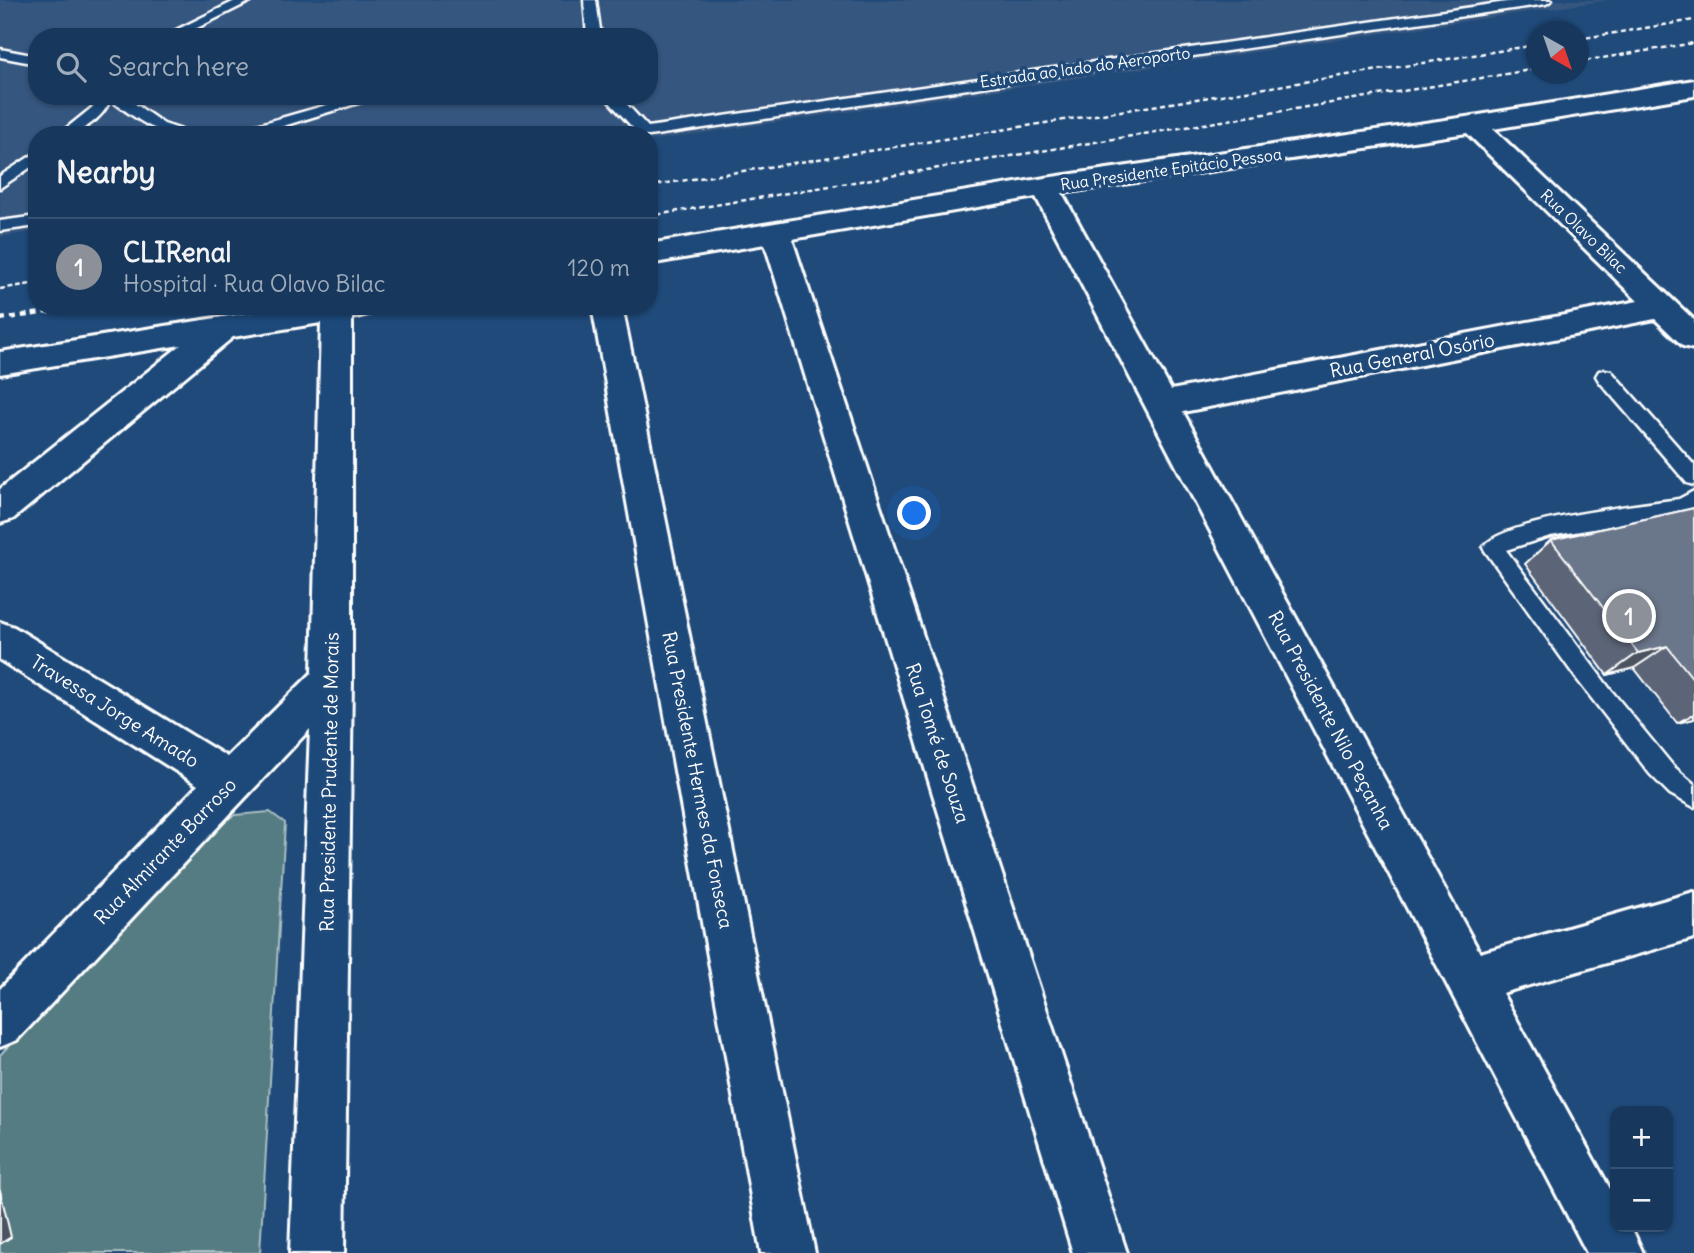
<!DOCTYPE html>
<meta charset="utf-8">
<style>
body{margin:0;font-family:Delius,sans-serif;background:#244365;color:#f1f3f6}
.controls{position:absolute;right:21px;bottom:21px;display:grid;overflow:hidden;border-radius:14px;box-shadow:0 2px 5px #0004}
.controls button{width:63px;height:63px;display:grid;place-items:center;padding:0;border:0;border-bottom:2px solid #365272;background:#17385c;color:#f1f3f6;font:35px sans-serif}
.compass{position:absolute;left:1526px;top:21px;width:63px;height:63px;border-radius:50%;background:#17385c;box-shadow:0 2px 5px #0004;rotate:140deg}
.you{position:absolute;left:915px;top:514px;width:24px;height:24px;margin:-18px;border:5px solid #fff;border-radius:50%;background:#1a73e8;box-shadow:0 0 0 10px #1a73e833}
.badge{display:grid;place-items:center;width:46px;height:46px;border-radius:50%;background:#8c9099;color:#fff;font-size:23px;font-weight:700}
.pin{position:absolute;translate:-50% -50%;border:4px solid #fff;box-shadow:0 2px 7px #0006}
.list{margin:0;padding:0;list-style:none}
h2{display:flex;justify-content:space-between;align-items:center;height:91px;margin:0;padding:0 28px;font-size:30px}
h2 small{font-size:23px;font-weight:400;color:#9eacbb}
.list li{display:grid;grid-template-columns:46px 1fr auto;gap:21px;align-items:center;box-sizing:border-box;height:98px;padding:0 28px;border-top:2px solid #365272}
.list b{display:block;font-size:26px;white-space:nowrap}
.list p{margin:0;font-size:23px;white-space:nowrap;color:#9eacbb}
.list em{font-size:23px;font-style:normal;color:#9eacbb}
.icon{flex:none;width:38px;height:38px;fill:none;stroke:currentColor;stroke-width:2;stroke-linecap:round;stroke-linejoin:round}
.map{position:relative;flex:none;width:1694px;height:1253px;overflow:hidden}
.search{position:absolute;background:#17385c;box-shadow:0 2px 5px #0004;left:28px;top:28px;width:630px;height:77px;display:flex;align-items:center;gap:18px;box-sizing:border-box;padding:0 24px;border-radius:28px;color:#9eacbb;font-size:26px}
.panel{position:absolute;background:#17385c;box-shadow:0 2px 5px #0004;left:28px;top:126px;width:630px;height:189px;border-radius:28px}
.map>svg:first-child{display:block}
.built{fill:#36577f;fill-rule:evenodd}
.green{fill:#547c83;stroke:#aabec1;stroke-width:2}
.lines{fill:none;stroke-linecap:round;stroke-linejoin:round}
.lane-casing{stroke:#fff;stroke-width:5}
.street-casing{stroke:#fff;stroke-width:6}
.path-far1{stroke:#fff;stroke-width:2.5;stroke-dasharray:5 3.5;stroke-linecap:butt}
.path{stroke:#fff;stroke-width:4.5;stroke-dasharray:6 5;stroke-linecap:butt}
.lane{fill:#1f4a7a;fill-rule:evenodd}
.street{fill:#1f4a7a;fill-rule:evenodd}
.wall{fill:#5c6577;stroke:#fff;stroke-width:2}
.shaded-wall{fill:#4b5361;stroke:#fff;stroke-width:2}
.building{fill:#6b768a;stroke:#fff;stroke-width:2}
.labels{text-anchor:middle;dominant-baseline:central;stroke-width:7;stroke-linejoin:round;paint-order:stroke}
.far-street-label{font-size:16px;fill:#fff;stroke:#1f4a7a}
.street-label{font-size:19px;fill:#fff;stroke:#1f4a7a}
</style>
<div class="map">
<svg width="1694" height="1253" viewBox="0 0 1694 1253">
<rect width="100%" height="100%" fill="#1f4a7a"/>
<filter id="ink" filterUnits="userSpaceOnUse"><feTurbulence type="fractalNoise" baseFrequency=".0143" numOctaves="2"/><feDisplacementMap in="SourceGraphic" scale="14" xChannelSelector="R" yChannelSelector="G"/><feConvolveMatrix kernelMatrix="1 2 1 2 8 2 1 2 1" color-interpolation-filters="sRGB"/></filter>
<g filter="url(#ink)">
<path class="built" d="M0,0h1610l-961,141v-6h-612v96l-37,6zM37,37h612v59h-612z"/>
<path class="green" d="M270,812l15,11 -25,430h-260v-198l211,-226 24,-14z"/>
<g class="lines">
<g class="lane-casing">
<path id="lane" d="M237,0h16l-74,37h-17z
M584,0h12l5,37h-14z
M1520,0h32l-6,4 -897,132 -31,-1 16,-6 -30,-33h15l29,31z
M0,49l37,7v8l-37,-7z
M98,96h26l40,28 33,11c-43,0 -53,-12 -87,-35 -8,20 -31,35 -52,35l36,-29z
M358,96h23l-127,39h-24l2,-3z
M37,152v11l-37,25v-12z
M37,216v10l-37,5v-10z
M1605,370l6,1 83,94v20l-7,-2 -88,-102 -3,-5 3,-5z
M1694,491v18l-10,5 -134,22 -44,14 104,139 63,77 21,18v23l-24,-13 -20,-20 -74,-96 -93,-130c14,-28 162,-44 196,-49z"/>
</g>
<g class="street-casing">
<path id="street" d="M1694,80v16l-201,33 201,191v29l-11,-3 -28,-27 -472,93 297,541 214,-61v46l-192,55 113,205v29h16l12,26h-56l-551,-1056 -244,42 335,1014h-54l-308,-1009 -116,20v-20l396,-66 428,-62zM1467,133l171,168 -467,89 -109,-197z
M292,306h84l-4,7 -20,5v362l-8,573h-54l20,-524 -293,311 -17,7v-58l198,-204 -198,-125v-38l14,5 213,130 85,-84 9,-350 -88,14 -220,182 -13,4v-34l181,-144 -181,29v-22z
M592,306h30l193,947h-54z"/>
</g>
<path class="path-far1" d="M1578,39l116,-19
M1578,62l116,-19
M649,186l887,-141
M649,216l887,-147
M0,289l37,-6
M70,309l20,-3"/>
<path class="path" d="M0,319l82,-12"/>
<use href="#lane" class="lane"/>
<use href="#street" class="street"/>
</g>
<path class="wall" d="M1694,508v211l-17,4 -43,-55 -27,7 -82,-111 26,-24z"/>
<path class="shaded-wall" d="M1667,646l-33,22 -27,7 31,-22z
M1694,714v5l-17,4z
M0,1190l11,47 -11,7z"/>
<path class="building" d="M1694,508v172l-27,-34 -29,7 -87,-113z"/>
</g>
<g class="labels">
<g class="far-street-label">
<text transform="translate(1085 67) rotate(-8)">Estrada ao lado do Aeroporto</text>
<text transform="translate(1171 169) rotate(-8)">Rua Presidente Epitácio Pessoa</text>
<text transform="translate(1584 231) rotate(44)">Rua Olavo Bilac</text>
</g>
<g class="street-label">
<text transform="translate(1412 355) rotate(-11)">Rua General Osório</text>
<text transform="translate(115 711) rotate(32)">Travessa Jorge Amado</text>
<text transform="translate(1331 720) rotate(62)">Rua Presidente Nilo Peçanha</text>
<text transform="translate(938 743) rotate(72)">Rua Tomé de Souza</text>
<text transform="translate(698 780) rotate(79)">Rua Presidente Hermes da Fonseca</text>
<text transform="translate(329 782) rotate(-89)">Rua Presidente Prudente de Morais</text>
<text transform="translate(165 851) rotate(-46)">Rua Almirante Barroso</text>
</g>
</g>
</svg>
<div class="controls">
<button>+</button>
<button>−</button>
</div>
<svg class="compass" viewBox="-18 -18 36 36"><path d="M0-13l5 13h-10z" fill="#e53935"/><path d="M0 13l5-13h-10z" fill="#9eacbb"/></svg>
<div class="you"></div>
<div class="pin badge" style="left:1629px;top:616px">1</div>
<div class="search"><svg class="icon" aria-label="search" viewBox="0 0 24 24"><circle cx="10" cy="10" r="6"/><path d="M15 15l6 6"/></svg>Search here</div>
<section class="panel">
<h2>Nearby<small></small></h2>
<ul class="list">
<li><span class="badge">1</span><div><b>CLIRenal</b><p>Hospital · Rua Olavo Bilac</p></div><em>120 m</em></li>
</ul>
</section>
</div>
